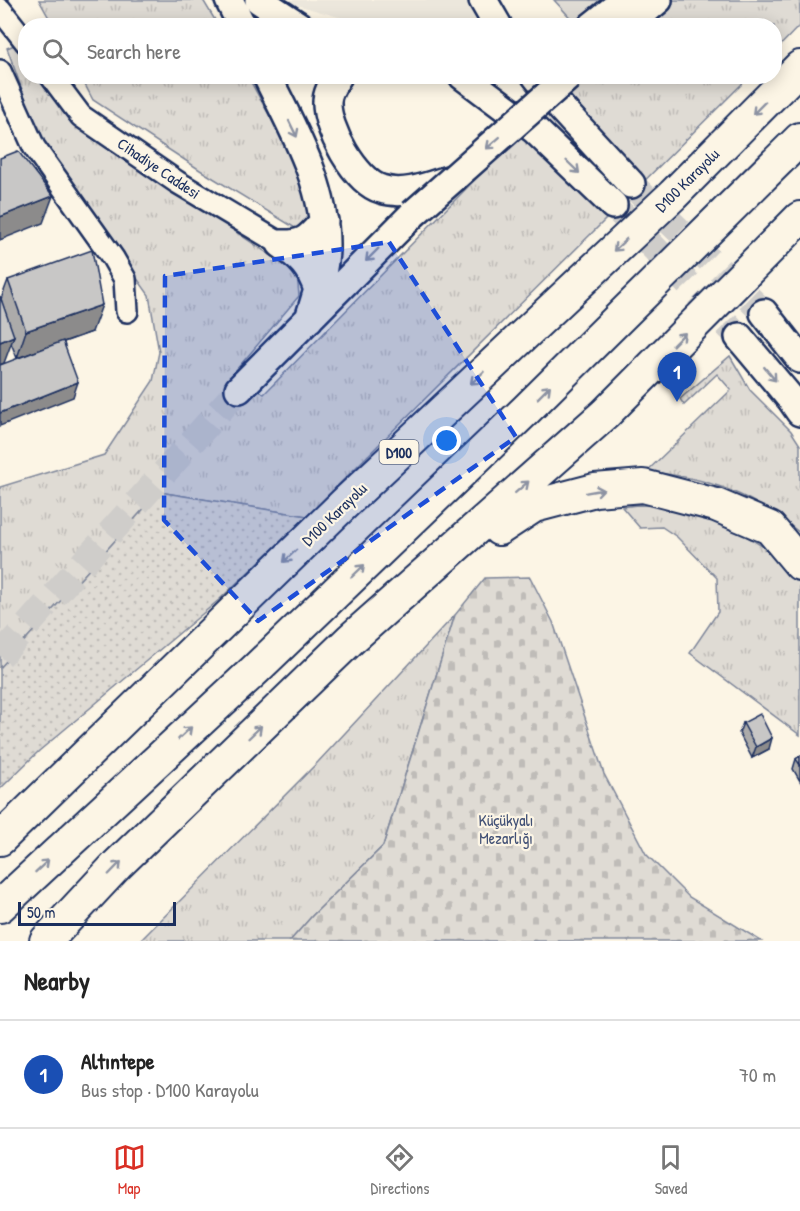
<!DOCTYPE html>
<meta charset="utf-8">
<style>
body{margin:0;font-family:"Patrick Hand",sans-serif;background:#f6f6f6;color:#222}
.scale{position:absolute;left:18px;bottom:15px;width:158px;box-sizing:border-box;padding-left:6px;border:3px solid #1b2f5e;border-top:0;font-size:16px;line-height:21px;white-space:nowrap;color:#1b2f5e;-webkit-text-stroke:4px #fcf5e5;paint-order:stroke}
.you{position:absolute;left:447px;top:441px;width:21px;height:21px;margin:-15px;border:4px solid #fff;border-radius:50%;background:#1a73e8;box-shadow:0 0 0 9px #1a73e833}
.badge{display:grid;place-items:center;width:39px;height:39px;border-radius:50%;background:#d93025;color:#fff;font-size:20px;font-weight:700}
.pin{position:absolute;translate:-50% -50px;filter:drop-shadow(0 2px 3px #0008)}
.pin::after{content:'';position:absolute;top:32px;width:21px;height:18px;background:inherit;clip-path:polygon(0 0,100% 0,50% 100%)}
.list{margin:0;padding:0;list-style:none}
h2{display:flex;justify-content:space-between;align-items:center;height:78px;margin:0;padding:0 24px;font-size:26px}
h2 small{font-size:20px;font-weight:400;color:#767676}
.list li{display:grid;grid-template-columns:39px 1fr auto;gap:18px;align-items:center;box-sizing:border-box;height:108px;padding:0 24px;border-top:2px solid #e0e0e0}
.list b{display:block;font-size:22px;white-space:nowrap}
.list p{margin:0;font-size:20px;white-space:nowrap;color:#767676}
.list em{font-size:20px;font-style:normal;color:#767676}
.icon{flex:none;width:33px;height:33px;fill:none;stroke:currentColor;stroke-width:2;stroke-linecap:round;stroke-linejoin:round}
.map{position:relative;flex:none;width:800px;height:941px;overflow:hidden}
.search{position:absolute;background:#fff;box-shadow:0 3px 15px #0003;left:18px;right:18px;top:18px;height:66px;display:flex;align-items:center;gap:15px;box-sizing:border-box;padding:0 21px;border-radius:24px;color:#767676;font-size:22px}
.sheet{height:186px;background:#fff}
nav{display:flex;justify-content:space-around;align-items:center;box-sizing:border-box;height:84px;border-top:2px solid #e0e0e0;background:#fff;font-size:16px;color:#767676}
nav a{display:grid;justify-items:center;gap:3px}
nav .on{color:#d93025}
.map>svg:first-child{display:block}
.built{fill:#ece7dc}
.grass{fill:url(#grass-tufts);stroke:#7d8599;stroke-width:1.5}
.cemetery{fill:url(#cemetery-stones);stroke:#7d8599;stroke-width:1.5}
.park{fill:url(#park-dots);stroke:#7d8599;stroke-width:1.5}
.garden{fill:#dfdbd4;stroke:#7d8599;stroke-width:1.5}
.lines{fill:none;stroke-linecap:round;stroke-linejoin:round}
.major-tunnel{stroke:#cfcdca;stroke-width:27;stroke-dasharray:27 14;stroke-linecap:butt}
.minor-casing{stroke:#1b2f5e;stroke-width:26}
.major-casing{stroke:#1b2f5e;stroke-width:32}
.highway-casing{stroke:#1b2f5e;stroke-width:36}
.minor{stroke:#fcf5e5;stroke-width:21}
.major{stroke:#fcf5e5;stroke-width:27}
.highway{stroke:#fcf5e5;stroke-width:32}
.major-bridge-casing{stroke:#1b2f5e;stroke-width:32;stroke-linecap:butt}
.major-bridge{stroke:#fcf5e5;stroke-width:27}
.wall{fill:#acabaa;stroke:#1b2f5e;stroke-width:1.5}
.shaded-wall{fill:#8c8b8b;stroke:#1b2f5e;stroke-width:1.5}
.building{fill:#c8c7c6;stroke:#1b2f5e;stroke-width:1.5}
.oneway{stroke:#8c92a2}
.marked{fill:#1d4ed8;fill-opacity:0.2;stroke:#1d4ed8;stroke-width:4.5;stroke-dasharray:12 8;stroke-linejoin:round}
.labels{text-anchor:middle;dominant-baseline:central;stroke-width:4.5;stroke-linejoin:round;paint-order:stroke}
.shield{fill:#fcf5e5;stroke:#5e6a86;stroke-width:1.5}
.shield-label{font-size:15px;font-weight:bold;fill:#1b2f5e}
.street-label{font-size:16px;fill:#1b2f5e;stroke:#fcf5e5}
.park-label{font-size:16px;fill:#425176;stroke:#fcf5e5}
</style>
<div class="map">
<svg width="800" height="941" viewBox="0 0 800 941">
<defs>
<pattern id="grass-tufts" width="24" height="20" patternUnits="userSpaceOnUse" patternTransform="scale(1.5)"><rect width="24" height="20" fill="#dfdbd4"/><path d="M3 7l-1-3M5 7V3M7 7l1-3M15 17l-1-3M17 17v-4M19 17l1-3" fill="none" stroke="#bfbcb8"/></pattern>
<pattern id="cemetery-stones" width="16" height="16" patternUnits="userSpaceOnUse" patternTransform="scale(1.5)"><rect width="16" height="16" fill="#dfdbd4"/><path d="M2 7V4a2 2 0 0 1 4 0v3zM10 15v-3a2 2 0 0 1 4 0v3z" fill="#bfbcb8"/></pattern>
<pattern id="park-dots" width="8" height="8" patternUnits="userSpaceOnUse" patternTransform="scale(1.5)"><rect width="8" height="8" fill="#dfdbd4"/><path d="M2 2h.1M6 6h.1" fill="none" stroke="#bfbcb8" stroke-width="1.8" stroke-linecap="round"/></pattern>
</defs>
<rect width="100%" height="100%" fill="#fcf5e5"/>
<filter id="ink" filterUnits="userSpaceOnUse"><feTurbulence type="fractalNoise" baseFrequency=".0167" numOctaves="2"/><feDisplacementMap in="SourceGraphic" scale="12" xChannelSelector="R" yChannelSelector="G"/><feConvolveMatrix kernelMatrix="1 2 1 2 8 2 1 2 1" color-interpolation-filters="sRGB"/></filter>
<g filter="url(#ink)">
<path class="built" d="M280,0h188l16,25h-118z"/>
<path class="grass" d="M39,0h164l15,25h-165z
M673,0h127v25l-25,26 -1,-25h-132z
M17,44l8,13 1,19 13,1 30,43 228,153 2,23 -63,74 28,24 256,-260 61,-57h168l-442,439 -148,-24 -159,176v-181l104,-32 49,-74 6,-29 -10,-57 -107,-150 -35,-97z
M81,77h167l46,83 20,55 -14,16 -100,-61 -107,-70z
M730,356l20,34 41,41 9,14v88c-47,-38 -93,-57 -154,-61l85,-82 -14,-16 -33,31 -4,-6z
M637,505l33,1 62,21 38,24 30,29v155l-110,-82 28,-41 -1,-34 -40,-41 -15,-10 -22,1 -18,-21z
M455,615l-72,231 -71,70 -22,25h-150l178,-179z"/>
<path class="cemetery" d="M530,577l23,45 51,152 42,80 43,43 72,44h-471l22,-25 71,-70 72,-231 30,-37z"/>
<path class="park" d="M159,492l148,24 -87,83 -181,152 -39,38v-121z"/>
<path class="garden" d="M554,0h55l-28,26 -4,-1z"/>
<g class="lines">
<path class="major-tunnel" d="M631,184l133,129
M613,205l126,132
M0,656l239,-267"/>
<g class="minor-casing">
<path id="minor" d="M0,9l26,33
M0,71l34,76 79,111 12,21 2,32
M51,76l30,40 96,66 104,62"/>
</g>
<g class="major-casing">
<path id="major" d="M229,0l13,26
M259,0l40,26
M483,0l15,26
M592,26l33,-26
M627,26l31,-26
M267,76c26,54 59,109 58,171 0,24 -9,49 -16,72
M338,76c-5,8 -11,16 -11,26 -1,26 28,79 54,87 24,8 50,-4 73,-11
M463,76l72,54 78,75
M536,76l25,32 70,76
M318,290c-8,-24 -17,-32 -37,-46 24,1 28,-6 43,-23
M764,313l36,46
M739,337l52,62 9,13
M239,389l174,-175"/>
</g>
<g class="highway-casing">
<path id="highway" d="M499,529l35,-23 61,-16 48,-4 73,19 54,23 30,36
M0,839l345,-336 328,-308 127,-128
M0,906l256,-237 270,-259 274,-271
M46,941l71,-76 234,-226 254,-225 195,-196"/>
</g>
<use href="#minor" class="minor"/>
<use href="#major" class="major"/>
<use href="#highway" class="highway"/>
<g class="major-bridge-casing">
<path id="major-bridge" d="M413,214l156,-138"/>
</g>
<use href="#major-bridge" class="major-bridge"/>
</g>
<path class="wall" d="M8,280l84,52 -28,10 9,55 -31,-47 -25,8 -6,-15 -10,-44z
M743,723l26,26 -17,9 -13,-25z
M800,756v25l-7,-12 3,-10z"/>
<path class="shaded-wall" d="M53,196l-10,27 -43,17v-23z
M102,305l-10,27 -75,26 9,-27z
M14,336l-10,27 -4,2v-23z
M78,382l-5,15 -73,29v-13z
M772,738l-3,11 -17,9 4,-11z"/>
<path class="building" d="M18,151l35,45 -53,21v-59z
M92,250l10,55 -76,26 -18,-51z
M0,296l14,40 -14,6z
M63,341l15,41 -78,31v-48z
M760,714l12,24 -16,9 -13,-24z
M800,756v9l-4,-6z"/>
<defs><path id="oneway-shaft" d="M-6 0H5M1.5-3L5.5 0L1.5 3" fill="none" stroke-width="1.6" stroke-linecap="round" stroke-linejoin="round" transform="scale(1.5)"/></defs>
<g class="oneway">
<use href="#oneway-shaft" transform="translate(759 108) rotate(135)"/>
<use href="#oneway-shaft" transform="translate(293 129) rotate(64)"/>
<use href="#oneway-shaft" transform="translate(493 143) rotate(139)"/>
<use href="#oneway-shaft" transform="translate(573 167) rotate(44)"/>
<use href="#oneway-shaft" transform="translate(620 245) rotate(137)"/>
<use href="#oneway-shaft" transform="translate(372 255) rotate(135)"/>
<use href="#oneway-shaft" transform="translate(679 339) rotate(-45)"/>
<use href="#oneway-shaft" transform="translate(770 374) rotate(50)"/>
<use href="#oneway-shaft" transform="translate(477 378) rotate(137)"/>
<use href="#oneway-shaft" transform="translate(544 392) rotate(-45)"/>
<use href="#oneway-shaft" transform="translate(522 487) rotate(-41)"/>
<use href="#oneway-shaft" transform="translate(595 491) rotate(-10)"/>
<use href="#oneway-shaft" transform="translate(290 556) rotate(136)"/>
<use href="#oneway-shaft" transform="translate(358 571) rotate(-44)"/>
<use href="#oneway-shaft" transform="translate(255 732) rotate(-44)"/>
<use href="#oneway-shaft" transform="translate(185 733) rotate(-43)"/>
<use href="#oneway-shaft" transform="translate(42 866) rotate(-43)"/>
<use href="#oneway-shaft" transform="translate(115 868) rotate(-46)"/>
</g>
</g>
<path class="marked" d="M389,242l127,195 -258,184 -94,-101 1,-244z"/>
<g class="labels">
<rect class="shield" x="379.5" y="440" width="39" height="24" rx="4.5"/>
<g class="shield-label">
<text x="399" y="452">D100</text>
</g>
<g class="street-label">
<text transform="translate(159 168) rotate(34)">Cihadiye Caddesi</text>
<text transform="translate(687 180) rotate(-45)">D100 Karayolu</text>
<text transform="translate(334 514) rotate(-44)">D100 Karayolu</text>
</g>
<g class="park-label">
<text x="506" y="820">Küçükyalı<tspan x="506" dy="18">Mezarlığı</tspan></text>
</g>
</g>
</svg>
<div class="scale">50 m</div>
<div class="you"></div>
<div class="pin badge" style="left:677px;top:402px;background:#1a4fb4">1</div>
<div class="search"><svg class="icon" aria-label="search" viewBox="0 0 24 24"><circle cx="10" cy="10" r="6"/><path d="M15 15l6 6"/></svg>Search here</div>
</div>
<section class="sheet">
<h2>Nearby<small></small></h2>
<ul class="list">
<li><span class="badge" style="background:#1a4fb4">1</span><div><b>Altıntepe</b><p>Bus stop · D100 Karayolu</p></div><em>70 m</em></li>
</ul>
</section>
<nav>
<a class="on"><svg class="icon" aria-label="map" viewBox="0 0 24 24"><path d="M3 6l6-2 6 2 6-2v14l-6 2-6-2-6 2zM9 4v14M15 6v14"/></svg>Map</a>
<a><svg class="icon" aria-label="directions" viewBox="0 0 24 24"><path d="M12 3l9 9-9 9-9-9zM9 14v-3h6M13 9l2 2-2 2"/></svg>Directions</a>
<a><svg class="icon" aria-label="saved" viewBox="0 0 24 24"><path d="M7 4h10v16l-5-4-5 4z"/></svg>Saved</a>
</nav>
